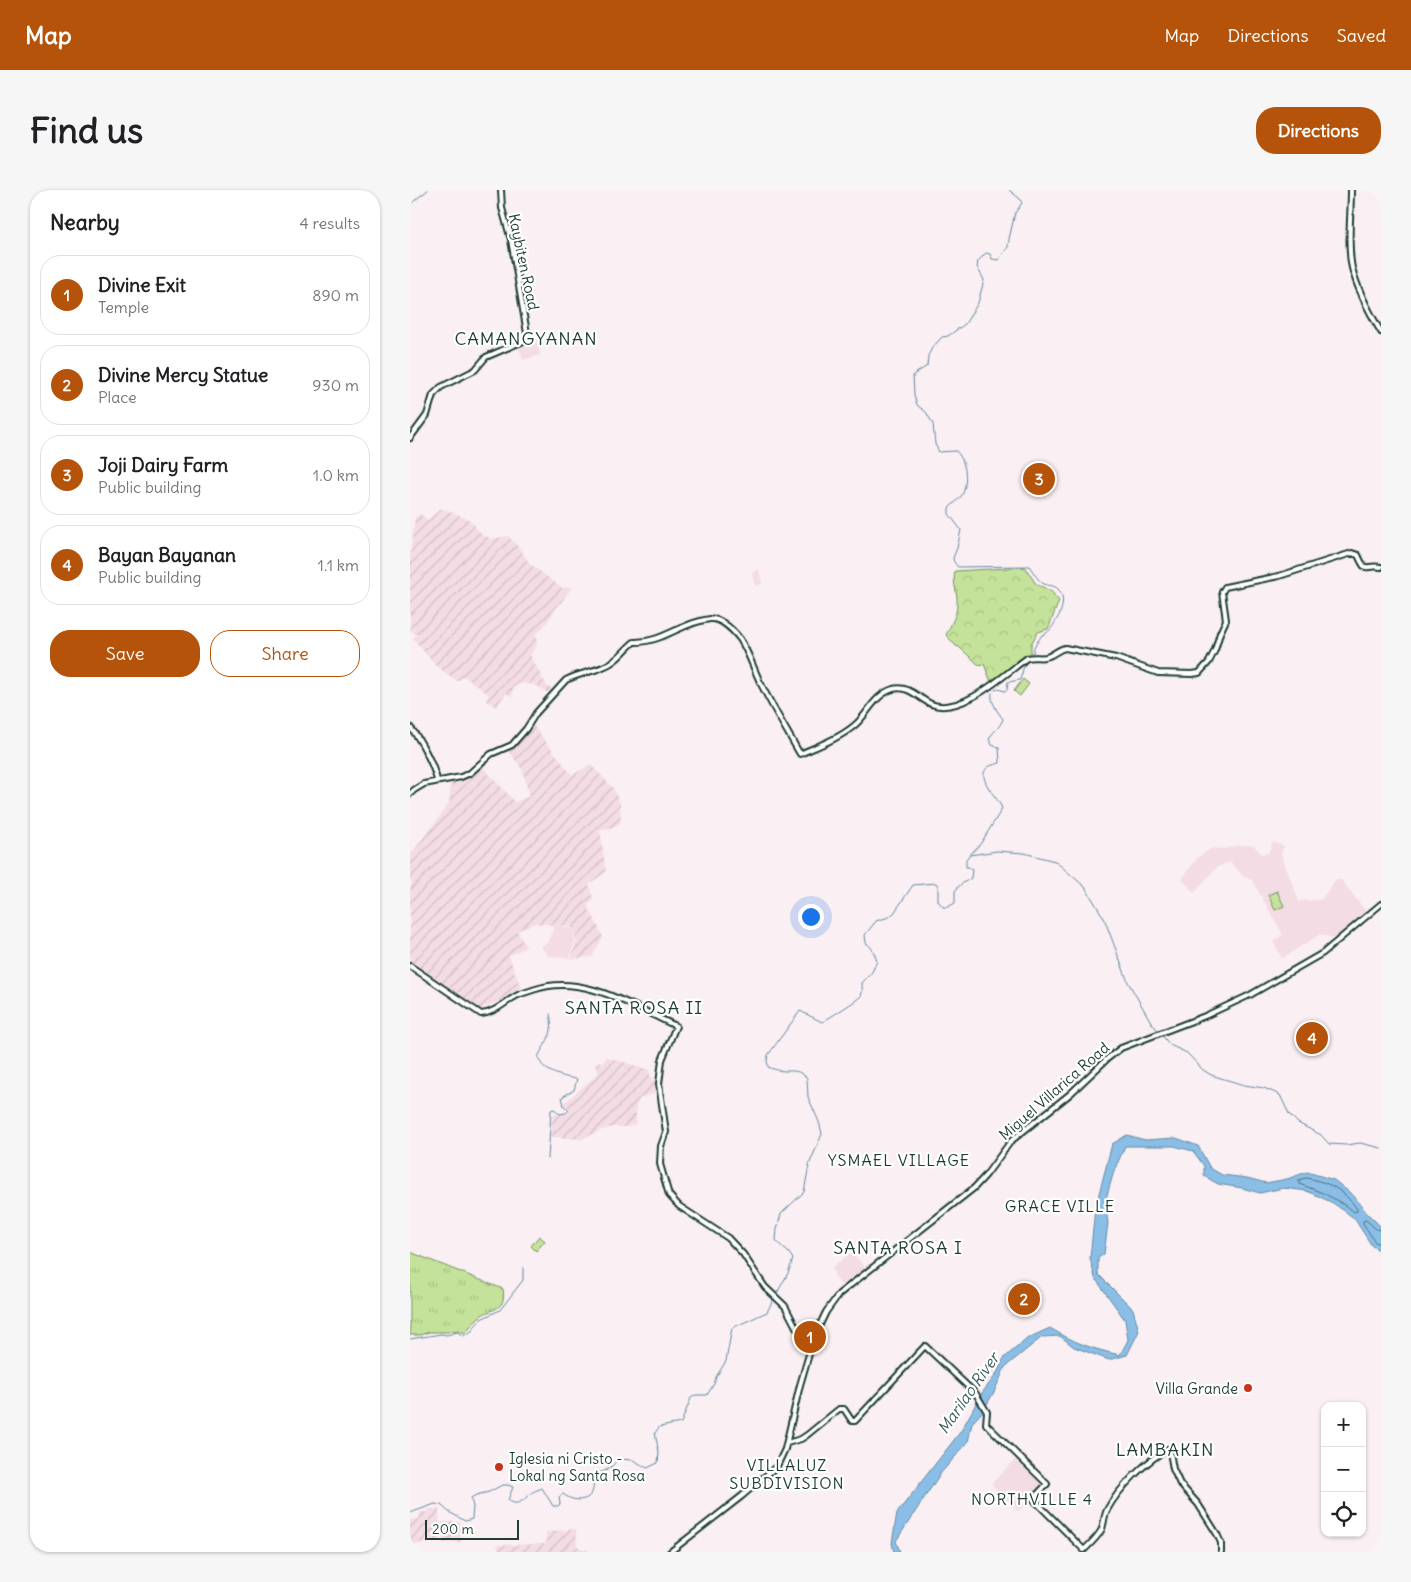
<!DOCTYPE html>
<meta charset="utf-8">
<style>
body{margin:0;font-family:Delius,sans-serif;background:#f6f6f6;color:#202124}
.controls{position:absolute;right:15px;bottom:15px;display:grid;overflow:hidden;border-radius:10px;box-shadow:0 1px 4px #0004}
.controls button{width:45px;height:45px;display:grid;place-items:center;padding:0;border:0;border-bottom:1px solid #e0e0e0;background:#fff;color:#202124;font:25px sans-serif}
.scale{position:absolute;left:15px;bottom:12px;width:94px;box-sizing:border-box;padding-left:5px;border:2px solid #1f3d34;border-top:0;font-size:14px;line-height:18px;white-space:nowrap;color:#1f3d34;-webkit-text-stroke:4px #fff;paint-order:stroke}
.you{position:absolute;left:400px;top:726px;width:18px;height:18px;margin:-12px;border:4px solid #fff;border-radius:50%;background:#1a73e8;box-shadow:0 0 0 8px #1a73e833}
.badge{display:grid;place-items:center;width:32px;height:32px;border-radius:50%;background:#b45309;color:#fff;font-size:16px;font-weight:700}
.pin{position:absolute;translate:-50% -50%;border:2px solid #fff;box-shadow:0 1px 5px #0006}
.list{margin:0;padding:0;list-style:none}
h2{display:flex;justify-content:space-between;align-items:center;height:65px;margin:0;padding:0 20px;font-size:21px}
h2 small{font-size:16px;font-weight:400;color:#757577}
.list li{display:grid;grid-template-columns:32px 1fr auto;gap:15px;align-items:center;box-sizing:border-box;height:80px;margin:0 10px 10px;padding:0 10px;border:1px solid #e0e0e0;border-radius:20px}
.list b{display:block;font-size:19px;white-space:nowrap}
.list p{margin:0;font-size:16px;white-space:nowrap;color:#757577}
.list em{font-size:16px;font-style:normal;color:#757577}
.actions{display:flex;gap:10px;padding:15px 20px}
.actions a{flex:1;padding:11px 0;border:1px solid #b45309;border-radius:20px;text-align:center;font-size:18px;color:#b45309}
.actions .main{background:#b45309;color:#fff}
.icon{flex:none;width:28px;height:28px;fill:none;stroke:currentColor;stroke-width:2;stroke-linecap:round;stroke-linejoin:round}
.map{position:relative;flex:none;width:971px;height:1362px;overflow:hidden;border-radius:20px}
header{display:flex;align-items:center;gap:30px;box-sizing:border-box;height:70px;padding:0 25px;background:#b45309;color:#fff}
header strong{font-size:24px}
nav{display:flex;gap:28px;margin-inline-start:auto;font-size:18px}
.intro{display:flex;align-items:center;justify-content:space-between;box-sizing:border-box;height:120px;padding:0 30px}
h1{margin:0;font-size:35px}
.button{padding:12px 22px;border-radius:20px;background:#b45309;color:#fff;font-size:18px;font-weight:700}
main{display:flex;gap:30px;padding:0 30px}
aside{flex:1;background:#fff;border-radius:20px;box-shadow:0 1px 4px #0004}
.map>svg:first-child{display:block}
.built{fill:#f4dce5}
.industrial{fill:url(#industrial-furrows)}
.grass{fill:url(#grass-tufts);stroke:#729066}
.park{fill:url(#park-crowns);stroke:#729066}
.pitch{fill:#c4e299;stroke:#729066}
.water{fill:#8bbee7;stroke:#608a9f}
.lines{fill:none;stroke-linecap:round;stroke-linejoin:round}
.shore{stroke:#4a717c;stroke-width:1}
.stream{stroke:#608a9f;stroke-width:1}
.secondary-casing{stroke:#1f3d34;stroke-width:8}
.secondary{stroke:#fff;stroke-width:4}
.poi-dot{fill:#c8321e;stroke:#fff;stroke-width:2}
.labels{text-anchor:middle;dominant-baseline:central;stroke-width:4.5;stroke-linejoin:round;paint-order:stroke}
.street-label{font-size:15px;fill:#1f3d34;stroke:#fff}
.poi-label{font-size:15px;fill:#1f3d34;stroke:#fff;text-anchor:end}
.neighbourhood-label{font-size:16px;letter-spacing:1px;fill:#1f3d34;stroke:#fff}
.water-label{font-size:16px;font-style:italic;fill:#3a5d61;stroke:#fff}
.quarter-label{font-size:18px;letter-spacing:1px;fill:#1f3d34;stroke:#fff}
</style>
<header>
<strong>Map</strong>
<nav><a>Map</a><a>Directions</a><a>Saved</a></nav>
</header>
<div class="intro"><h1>Find us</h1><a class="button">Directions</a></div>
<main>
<aside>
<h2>Nearby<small>4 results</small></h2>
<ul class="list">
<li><span class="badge">1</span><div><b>Divine Exit</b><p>Temple</p></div><em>890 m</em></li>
<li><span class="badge">2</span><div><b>Divine Mercy Statue</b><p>Place</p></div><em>930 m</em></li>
<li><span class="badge">3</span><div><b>Joji Dairy Farm</b><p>Public building</p></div><em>1.0 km</em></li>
<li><span class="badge">4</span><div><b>Bayan Bayanan</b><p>Public building</p></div><em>1.1 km</em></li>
</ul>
<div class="actions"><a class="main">Save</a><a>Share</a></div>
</aside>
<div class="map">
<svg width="971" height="1362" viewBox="0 0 971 1362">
<defs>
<pattern id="industrial-furrows" width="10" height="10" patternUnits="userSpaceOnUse" patternTransform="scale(1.25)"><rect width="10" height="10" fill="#f4dce5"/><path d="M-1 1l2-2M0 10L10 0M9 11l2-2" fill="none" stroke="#d1bec5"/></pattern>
<pattern id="grass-tufts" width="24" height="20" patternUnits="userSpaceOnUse" patternTransform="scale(1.25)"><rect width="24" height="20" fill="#c4e299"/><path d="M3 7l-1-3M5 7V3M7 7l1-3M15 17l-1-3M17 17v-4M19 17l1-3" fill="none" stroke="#a8c384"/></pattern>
<pattern id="park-crowns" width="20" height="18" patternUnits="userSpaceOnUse" patternTransform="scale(1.25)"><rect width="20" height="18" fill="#c4e299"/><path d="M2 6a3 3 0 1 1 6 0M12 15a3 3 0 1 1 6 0" fill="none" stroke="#a8c384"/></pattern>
</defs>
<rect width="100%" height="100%" fill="#faeff3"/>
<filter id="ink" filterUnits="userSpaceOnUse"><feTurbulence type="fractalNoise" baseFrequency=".02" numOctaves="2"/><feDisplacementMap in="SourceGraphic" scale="10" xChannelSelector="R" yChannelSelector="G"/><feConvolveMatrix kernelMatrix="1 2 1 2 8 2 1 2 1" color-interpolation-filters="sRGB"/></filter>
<g filter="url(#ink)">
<path class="built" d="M126,148l4,17 -17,5 -5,-15z
M349,379l3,15 -7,2 -3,-13z
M863,652l11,4 -3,8 18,47 22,-1 15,-21 6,2 25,32 -31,26 -16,-5 -38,25 -9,-18 10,-6 -31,-55 -9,-4 -13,-14 -13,5 -23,26 -12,-14 16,-22 14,-9 11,1 19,-4h12l7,9 7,-1z
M145,735l15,3 3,2 2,11 -5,17 -22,-2 -7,-9 6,-4z
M442,1062l15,18 -23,18 -9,-11 -3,-10z
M608,1267l28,28 -28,26 -27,-27z"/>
<path class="industrial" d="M30,319l7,1 23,10 14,17 2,-1 5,3 17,-3 13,14 8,13 33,25 10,-1 -30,42 -6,5 1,11 -7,10 17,31 6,4 -3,4 -13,-8 -15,-3 -8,4 -2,10 -6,-4 -10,14 -10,-6 3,-6 -25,-19 -7,5 -22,-16 -22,-27 4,-3 -7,-5v-73l5,-39 5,-4 8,6z
M122,534l40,51 19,-10 22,23 7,16 1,19 -8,4 -13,3 6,42 -17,12 4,15 -5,7 15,31 -11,20 -21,2 5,-18 -3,-12 -2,-2 -36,-4 -18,8 9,16 -17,9 13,35 -46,20 -30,-23 -36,-24v-72l2,-11 -2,-1v-25l21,-27 18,-25 2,-21 12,-3 18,-14 34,37 15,-6 -8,-27 -15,-20 12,-8z
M197,867l42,13 2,9 5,2v12l-16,5 -4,8v18l-8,3h-16l-13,4 -17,8 -31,-2 1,-23h15l2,-4 -5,-7 35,-30 -4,-8 3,-4 5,2z
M581,1168l8,5 -13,22 -9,-5z
M19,1319h10l1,33 -30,2v-24l9,-1 1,-7h8z
M32,1332h18l1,20 -18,1z
M166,1339l1,17 13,6h-91l-2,-7 49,-1v-12z"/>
<path class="grass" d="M0,1062l93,37c4,23 -13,19 -24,28 -5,5 -10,11 -14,16l-8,-3 -9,2h-19l-9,3h-10z"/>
<path class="park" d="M615,377l11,17 15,7 8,10 -11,28 -10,3 -7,12v10l-40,28 -7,-18 -5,1 -20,-18 -3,-1 -10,-11c5,-11 11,-19 11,-31 1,-13 -5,-19 -2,-33z"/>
<path class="pitch" d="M613,489l6,5 -9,12 -6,-5z
M867,701l7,15 -9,4 -7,-15z
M129,1046l6,5 -9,10 -5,-5z"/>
<path class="water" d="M717,945l18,5 31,-2 22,8 12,22 12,7 25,3 19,5 21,-4 20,-7 27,8 21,17 11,15 15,15v24l-9,-5 -18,-28 -21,-15 -26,-12 -24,-3 -23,5 -18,-5 -24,-4 -14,-8v-10l-11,-15 -19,-5h-49l-11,25 -9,31 3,21 -4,31 -6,4v16l35,35 6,22 -12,24 -18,5 -35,-13 -14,-11 -18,1 -37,30 -11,25 -11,19 -11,12 -4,19 -28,32 -44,67 4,11h-6l-2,-9 5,-30 64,-82 21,-38 14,-18 8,-17 24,-20 22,-10c25,15 42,21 70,27l8,-15 -3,-20 -30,-42 -5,-20 5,-49 17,-65z"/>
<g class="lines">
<path class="shore" d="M897,988c23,5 36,11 50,31v2l-3,1c-20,-15 -32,-20 -55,-28v-4z
M971,1040l-5,-1 -10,-9 -3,1v2l12,19 6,3"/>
<path class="stream" d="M599,0l10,8 3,5 -7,10 -6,26 -1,8 -10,13 -6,-1 -2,-5 -4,-1 -8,8 -1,6 7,13 -6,23 -13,21 -17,12 -6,1 -10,11 -4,8 -1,10 -14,9 1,20 3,10 9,7 7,12 2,20 4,8 17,-1c10,9 12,30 7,42 -3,6 -9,10 -14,15v6l12,16 -4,18 -4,10 1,4 4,5 71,-1c4,5 9,15 15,18 5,2 10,1 14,5 8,8 4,22 -1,30 -4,6 -7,14 -15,16l-8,12 -1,6
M0,14l18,-14
M585,500l3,-1 7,2 2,-1 1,-8 12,-2 4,-14 5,-6
M560,665l27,-4 27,2 31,8 30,26 19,31 24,64 23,40 8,10
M751,844l9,11 17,8 16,17 8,5 33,10 20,3 16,7 9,19 9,9 23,12 8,9 17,1 14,-2 21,5
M138,969l3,-49 3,-1 6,5 6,-1 3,-3 -5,-4 -2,-9 12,-7 3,-11c-14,-2 -34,-6 -39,-22 8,-16 17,-23 12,-43
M366,1105l12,-22 5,-14 -4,-6 -10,-9 -3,-4 1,-11 4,-15 23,-22 5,-27 13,-31 -3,-12 -11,-25 -1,-19c-8,-8 -12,-7 -22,-7 -6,0 -12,-2 -17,-4l-1,-6 1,-6 32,-44 22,11c7,-4 36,-22 39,-26 2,-4 1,-8 1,-13l10,-11 5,-11c-2,-6 -5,-15 -11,-18l-1,-8 11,-14 13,-4 5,-4 19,-28 23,-2 2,3v15l5,6h5l7,-4v-12l5,-6 11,-7 1,-8 -3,-3h-3v-8l15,-16 21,-34c-2,-10 -28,-31 -14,-42 3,-2 9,-3 12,-4l-1,-15 -7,-3 -3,-6c4,-8 11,-11 14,-20 -5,-7 -13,-17 -11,-26
M0,1149l31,-5 6,1 10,-3 7,4 9,-6 1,-3 7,-8 19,-9 23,-30v-13
M0,1323l25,-9 6,1 8,7 16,9 7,-2 1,-12 -2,-9 5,-3 13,-3 13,-7h6l5,2 -5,13c10,7 14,1 22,-6 3,-3 8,-4 12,-6l11,18h5l2,-2 -1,-7 4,-3c15,12 36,5 29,-16l1,-4c12,-2 18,-5 25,-15l15,1 14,8 11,-5 1,-10 -4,-20 4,-6 22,-4 10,-25 4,-3h12l7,-11 2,-7 10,-16 6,-33 35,-16 7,-14"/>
<g class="secondary-casing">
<path id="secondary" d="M941,0c0,24 -4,55 1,78 5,20 19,47 29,64
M0,248l17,-23 6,-20 8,-8 34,-17 11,-13 42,-18 -17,-99 -9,-32 -1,-18
M0,537c11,13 23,37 27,53
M0,604l4,-4 10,-6 37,-7 9,-4 21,-19 21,-9 14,-16 10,-16 30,-33c12,-6 25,-8 37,-13 15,-6 20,-16 31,-25 28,1 48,-20 76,-23 11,-1 23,11 30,20 9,14 14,31 21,45 12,24 26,47 39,70 18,-8 40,-16 55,-29 13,-11 19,-30 38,-36 16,-4 25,9 38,15 30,12 73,-29 96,-46 8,-2 16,1 22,-2 7,-3 10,-7 16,-8l51,10 42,15 34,1 7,-1 10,-11 6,-12 5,-17 6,-13 -4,-28 3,-5 54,-11 73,-23 6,2c9,20 6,9 23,12
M0,776l71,48c14,-1 25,-13 37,-19 5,-2 12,-4 18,-6 47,-16 98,18 140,37l-14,34 -3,24 7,48 -5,14 -1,18 9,31 10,11 49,32 15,16 22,33 20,19 12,23 17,8
M377,1253l14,-4 6,-4 32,-26h5l8,12h3l70,-75 51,48 11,18 -1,12 61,60 -14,15 51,51c6,-6 14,-13 18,-21 2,-6 2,-13 5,-19 11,-21 40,-50 61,-61l2,3 3,17 7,15 18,20 19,30 4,9v9
M260,1362l72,-56 35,-30 8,-17 15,-64 14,-48 12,-25 13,-18 135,-106 12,-13 25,-34 59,-47 37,-35 14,-11 84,-32 45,-21 73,-42 58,-49"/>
</g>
<use href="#secondary" class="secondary"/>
</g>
</g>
<g class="poi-dot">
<circle cx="838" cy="1198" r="5"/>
<circle cx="89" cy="1277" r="5"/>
</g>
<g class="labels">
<g class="street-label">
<text transform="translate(114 72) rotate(78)">Kaybiten Road</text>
<text transform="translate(644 901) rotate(-41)">Miguel Villarica Road</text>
</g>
<g class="poi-label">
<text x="828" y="1198">Villa Grande</text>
<text x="99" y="1268" text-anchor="start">Iglesia ni Cristo -<tspan x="99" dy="17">Lokal ng Santa Rosa</tspan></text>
</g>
<g class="neighbourhood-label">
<text x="489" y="970">YSMAEL VILLAGE</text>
<text x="650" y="1016">GRACE VILLE</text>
<text x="377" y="1275">VILLALUZ<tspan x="377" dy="18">SUBDIVISION</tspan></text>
<text x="622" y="1309">NORTHVILLE 4</text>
</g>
<g class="water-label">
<text transform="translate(558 1203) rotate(-55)">Marilao River</text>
</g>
<g class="quarter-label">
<text x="116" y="148">CAMANGYANAN</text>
<text x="224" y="817">SANTA ROSA II</text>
<text x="488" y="1057">SANTA ROSA I</text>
<text x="755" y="1259">LAMBAKIN</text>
</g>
</g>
</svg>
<div class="controls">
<button>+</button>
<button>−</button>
<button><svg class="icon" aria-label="locate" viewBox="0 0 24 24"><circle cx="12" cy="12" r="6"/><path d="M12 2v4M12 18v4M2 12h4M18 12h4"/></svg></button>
</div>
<div class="scale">200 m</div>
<div class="you"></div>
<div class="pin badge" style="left:400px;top:1147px">1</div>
<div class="pin badge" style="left:614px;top:1109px">2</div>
<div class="pin badge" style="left:629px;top:289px">3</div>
<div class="pin badge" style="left:902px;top:848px">4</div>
</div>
</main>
